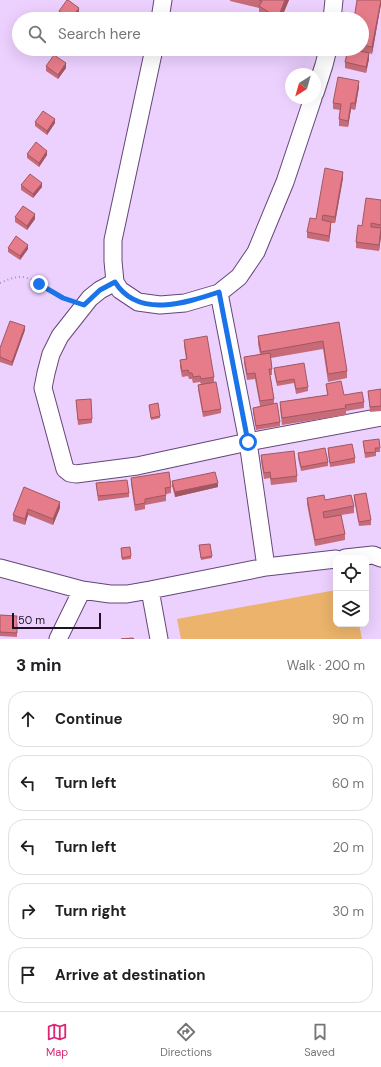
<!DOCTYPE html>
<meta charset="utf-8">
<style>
body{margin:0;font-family:"DM Sans",sans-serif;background:#f2f2f2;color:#202124}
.controls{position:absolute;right:12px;bottom:12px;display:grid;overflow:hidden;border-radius:8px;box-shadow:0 4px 16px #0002}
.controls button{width:36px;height:36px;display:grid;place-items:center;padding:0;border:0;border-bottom:1px solid #e0e0e0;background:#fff;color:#202124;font:20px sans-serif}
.compass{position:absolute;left:285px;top:68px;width:36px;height:36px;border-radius:50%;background:#fff;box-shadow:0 4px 16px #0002;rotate:217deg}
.scale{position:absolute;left:12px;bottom:10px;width:89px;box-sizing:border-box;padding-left:4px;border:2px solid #1f1226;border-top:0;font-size:11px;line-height:14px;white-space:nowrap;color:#1f1226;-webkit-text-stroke:3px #ecd0fe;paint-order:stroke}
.stop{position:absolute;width:12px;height:12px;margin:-9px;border:3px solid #1a73e8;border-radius:50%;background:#fff}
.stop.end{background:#1a73e8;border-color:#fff;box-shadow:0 1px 4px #0008}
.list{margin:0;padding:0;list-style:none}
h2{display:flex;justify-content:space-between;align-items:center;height:52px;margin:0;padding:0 16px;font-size:17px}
h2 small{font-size:13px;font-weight:400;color:#757577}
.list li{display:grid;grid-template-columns:26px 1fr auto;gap:12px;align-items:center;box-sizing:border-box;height:56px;margin:0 8px 8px;padding:0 8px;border:1px solid #e0e0e0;border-radius:16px}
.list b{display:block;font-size:15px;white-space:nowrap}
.list em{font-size:13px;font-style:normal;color:#757577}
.icon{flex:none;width:22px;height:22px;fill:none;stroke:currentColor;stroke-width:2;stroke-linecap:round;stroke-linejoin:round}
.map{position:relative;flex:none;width:381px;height:639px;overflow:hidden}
.search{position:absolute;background:#fff;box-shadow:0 4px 16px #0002;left:12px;right:12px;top:12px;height:44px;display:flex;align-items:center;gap:10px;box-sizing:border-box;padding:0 14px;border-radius:22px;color:#757577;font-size:15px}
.sheet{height:372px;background:#fff}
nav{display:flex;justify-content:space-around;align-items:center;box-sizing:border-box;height:56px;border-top:1px solid #e0e0e0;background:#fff;font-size:11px;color:#757577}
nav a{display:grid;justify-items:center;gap:2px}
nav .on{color:#db2777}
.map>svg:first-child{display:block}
.green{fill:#ebb36b}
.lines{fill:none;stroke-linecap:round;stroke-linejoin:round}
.minor-casing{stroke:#654777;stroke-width:19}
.path{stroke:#a992b8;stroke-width:2;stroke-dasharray:1 3;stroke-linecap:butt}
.minor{stroke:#fff;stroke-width:17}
.wall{fill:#c66b77}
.shaded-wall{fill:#a15761}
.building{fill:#e67c8a;stroke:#a15761}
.route{stroke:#1a73e8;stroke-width:5}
</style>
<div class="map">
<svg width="381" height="639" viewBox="0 0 381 639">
<rect width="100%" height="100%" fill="#ecd0fe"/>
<path class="green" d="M336,590v34h23l3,15h-181l-4,-20z"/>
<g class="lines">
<g class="minor-casing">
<path id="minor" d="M160,19l3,-19
M332,19l2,-19
M154,49l-41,191v21l2,21 5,8 18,12 22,3 25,-2 34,-10 20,-16 17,-25 29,-70 28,-84
M315,93l9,-28 4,-16
M115,282l-15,8 -10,8 -30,38 -9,18 -5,19 -3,15 22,81 5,4 6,1 61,-8 111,-24 133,-25
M345,558l28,-3 8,3
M266,567l70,-8
M0,568l82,22 28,4h17l23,-4 116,-23 -18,-125 -29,-149
M150,590l9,49
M58,639l24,-49"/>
</g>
<path class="path" d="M0,283c7,-3 13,-6 21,-6 14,0 35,19 50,24"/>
<use href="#minor" class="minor"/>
</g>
<path class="wall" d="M230,0h59l-8,19h-14l-8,-5v-6l-29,-7z
M381,0v4l-9,50 -3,-1v6l-3,14 -21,-5v-6l3,-13h14v-30z
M59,11l20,1 -4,7h-11l-5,-4z
M46,66l20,2 -8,11 -12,-8z
M359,87l-4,23 -4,-1 -3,18 -9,-1v-7l1,-9 -7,-1v-6z
M35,122l20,1 -8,12 -12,-9z
M27,154l20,1 -8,12 -12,-9z
M343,178l-8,45h-4v5l-2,14 -22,-4v-6z
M21,185l21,2 -9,11 -12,-8z
M381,200v36l-2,15 -23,-3v-6l6,-16z
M15,217l20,2 -8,11 -12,-8z
M8,248l20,1 -8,11 -12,-8z
M339,322l8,49v7l-19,4 -5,-33 -52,9 1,11v6h-2l4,24v5l6,18v4l-24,4 -3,-18v-4l7,-2 -5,-27 -8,1 -3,-17v-6l16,-3 -2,-10v-8z
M25,330l-13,36 -12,-4v-14z
M184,340l30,37v5l7,27v4l-18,4 -5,-28v-4l3,-1 -1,-2 -7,1 -1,-4h-3l-1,-3 -6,1 -2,-10v-7l6,-1 -2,-13z
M274,368l34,19v4l-12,3 -2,-11 -17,3 -3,-14z
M326,384l18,11 20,7v6l-18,3v4l-64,10 -2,-17v-6l47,-7z
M381,389v22l-11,1 -2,-21z
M76,400l16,19v4l-14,2z
M149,405l11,11v2l-9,2z
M363,441l17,7v4h-4v4l-11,2z
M328,448l27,10v5l-25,4 -2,-14z
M298,453l30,9v4l-27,5 -3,-13z
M261,455l36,21v6l-26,3 -1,-7 -6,1 -3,-18z
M131,478l40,9v6l-5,1v7l-21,4v4l-10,2 -4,-27z
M172,481l46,6 -43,10 -3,-11z
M96,483l33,10v4l-31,4z
M24,487l36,21 -7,17 -25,-10 -3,10 -12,-4v-6z
M354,495l17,25v5l-12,1 -5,-27z
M307,498l18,2 29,6v7l-13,2 4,19v6l-30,6 -8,-42z
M199,545l13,11v2l-11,2z
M121,548l10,8v3l-9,1z
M0,615l17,1v21l-17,-1z"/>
<path class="shaded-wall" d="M285,0h4l-8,19h-3z
M381,0v4l-9,50v-7z
M79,8v4l-4,7h-4z
M369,53v6l-3,14v-6z
M66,63v5l-8,11v-4z
M359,81v6l-4,23v-7z
M351,103v6l-3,18v-6z
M55,119v4l-8,12v-4z
M47,151v4l-8,12v-4z
M343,172v6l-8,45v-6z
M42,183v4l-9,11v-4z
M35,214v5l-8,11v-4z
M331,222v6l-2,14v-6z
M381,230v6l-2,15v-6z
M28,245v4l-8,11v-4z
M25,326v4l-13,36v-4z
M218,483v4l-43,10v-5z
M60,502v6l-7,17v-6z
M28,509v6l-3,10v-6z"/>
<path class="building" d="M67,0h1l11,8 -8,11h-1l-11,-8z
M259,0h26l-7,18 -19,-12 3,-5z
M357,0h24l-9,47 -10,-2v-26h-8z
M348,49h12v2l9,2 -3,14 -21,-5z
M54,55l12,8 -8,12 -12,-9z
M338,77l21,4 -4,22h-4l-3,18 -9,-2 2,-15 -8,-1z
M43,111l12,8 -8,12 -12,-9z
M36,142l11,9 -8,12 -12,-9z
M325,168l18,4 -8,45 -12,-2 -1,5 9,2 -2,14 -22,-4 3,-14 6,1z
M30,174l12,9 -9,11 -12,-9z
M366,198l15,2v25l-10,-2v4l10,1 -2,17 -23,-3 2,-17 4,1z
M23,206l12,8 -8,12 -12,-9z
M16,236l12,9 -8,11 -12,-8z
M10,321l15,5 -13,36 -12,-5v-9z
M339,322l8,49 -19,3 -5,-33 -62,11 -3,-16z
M207,336l7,41 -13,2 -1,-3 -7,1 -1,-4h-3l-1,-3 -6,1 -2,-11 7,-1 -3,-19z
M270,353l2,16h-3l5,30 -14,2 -5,-28 -8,1 -3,-17z
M304,363l4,24 -12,2 -2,-10 -17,3 -3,-14z
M341,381l3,14 18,-3 2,10 -19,3 1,3 -64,10 -2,-16 48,-7 -2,-11z
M216,382l5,27 -18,3 -5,-27z
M381,389v17l-11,1 -2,-16z
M91,399l1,20 -14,1 -2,-20z
M158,403l2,13 -9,2 -2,-13z
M277,403l3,19 -24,4 -3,-18z
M379,439l1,9h-5l1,4 -11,1 -2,-12z
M352,444l3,14 -25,5 -2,-15z
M325,448l3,14 -27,5 -3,-14z
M294,451l3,25 -26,3 -1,-7 -6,1 -3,-18z
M169,472l2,15 -6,1 1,7 -21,4v4l-10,2 -4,-27z
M215,472l3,11 -43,9 -3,-11z
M127,480l2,13 -31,3 -2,-13z
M24,487l36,15 -7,17 -25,-10 -3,10 -12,-4z
M366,493l5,27 -12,2 -5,-27z
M324,495l1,5 26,-5 3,11 -31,6 1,6 17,-3 4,19 -30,6 -8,-42z
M210,544l2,12 -11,2 -2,-13z
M130,547l1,9 -9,2 -1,-10z
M0,615l17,1v17l-17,-1z
M133,638l1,1h-13z"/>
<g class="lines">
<path class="route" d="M39,284l24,14 21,7 16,-15 15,-8c23,37 71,21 104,10l29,150"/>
</g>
</svg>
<div class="controls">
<button><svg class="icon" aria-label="locate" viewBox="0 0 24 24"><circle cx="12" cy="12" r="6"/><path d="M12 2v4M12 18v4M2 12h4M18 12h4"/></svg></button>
<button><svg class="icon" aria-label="layers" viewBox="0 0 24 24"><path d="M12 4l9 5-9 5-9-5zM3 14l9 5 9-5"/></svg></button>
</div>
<svg class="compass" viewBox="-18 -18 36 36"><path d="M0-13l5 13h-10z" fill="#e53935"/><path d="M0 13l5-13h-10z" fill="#757577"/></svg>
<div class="scale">50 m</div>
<div class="stop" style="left:248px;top:442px"></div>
<div class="stop end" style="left:39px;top:284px"></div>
<div class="search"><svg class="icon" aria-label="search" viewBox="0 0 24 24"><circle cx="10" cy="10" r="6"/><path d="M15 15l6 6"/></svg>Search here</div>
</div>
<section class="sheet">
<h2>3 min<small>Walk · 200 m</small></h2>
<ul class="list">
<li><svg class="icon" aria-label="ahead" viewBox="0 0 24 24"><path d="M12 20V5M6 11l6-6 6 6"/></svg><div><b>Continue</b></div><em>90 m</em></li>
<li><svg class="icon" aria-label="left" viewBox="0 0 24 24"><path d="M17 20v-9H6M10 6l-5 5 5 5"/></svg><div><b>Turn left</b></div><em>60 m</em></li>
<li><svg class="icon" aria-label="left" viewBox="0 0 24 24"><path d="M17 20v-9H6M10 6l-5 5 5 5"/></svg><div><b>Turn left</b></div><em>20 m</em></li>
<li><svg class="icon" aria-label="right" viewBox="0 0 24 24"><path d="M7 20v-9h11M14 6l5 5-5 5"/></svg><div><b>Turn right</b></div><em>30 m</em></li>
<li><svg class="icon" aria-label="arrive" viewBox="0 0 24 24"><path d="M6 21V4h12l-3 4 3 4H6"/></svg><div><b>Arrive at destination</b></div></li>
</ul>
</section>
<nav>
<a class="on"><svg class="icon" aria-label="map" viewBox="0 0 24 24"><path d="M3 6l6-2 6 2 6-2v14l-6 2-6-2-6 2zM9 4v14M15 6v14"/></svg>Map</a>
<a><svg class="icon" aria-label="directions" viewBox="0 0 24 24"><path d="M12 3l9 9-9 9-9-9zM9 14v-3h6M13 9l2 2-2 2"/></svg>Directions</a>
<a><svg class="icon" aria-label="saved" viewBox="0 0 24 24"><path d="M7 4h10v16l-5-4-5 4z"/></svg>Saved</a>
</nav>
